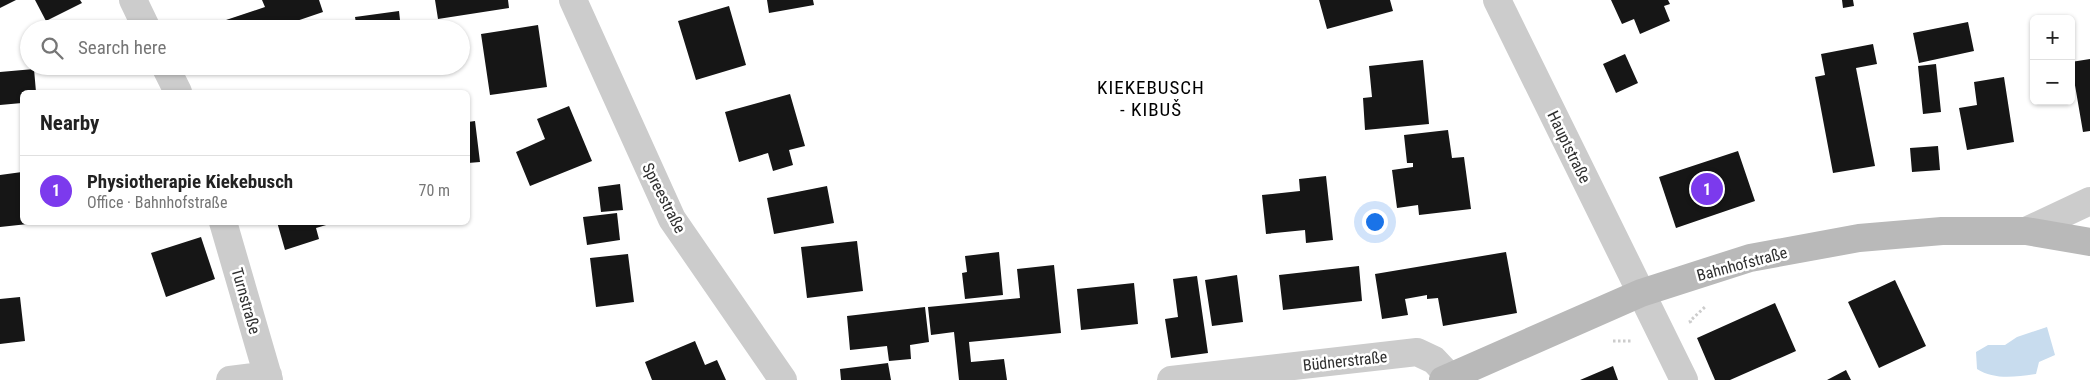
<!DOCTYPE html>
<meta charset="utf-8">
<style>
body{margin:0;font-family:"Roboto Condensed",sans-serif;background:#f6f6f6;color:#222}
.controls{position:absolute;right:15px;top:15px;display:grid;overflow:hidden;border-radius:8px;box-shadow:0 1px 4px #0004}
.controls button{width:45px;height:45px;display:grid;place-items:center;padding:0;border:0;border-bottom:1px solid #e0e0e0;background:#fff;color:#222;font:25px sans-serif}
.you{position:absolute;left:1374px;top:221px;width:18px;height:18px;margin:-12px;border:4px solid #fff;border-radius:50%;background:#1a73e8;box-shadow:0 0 0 8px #1a73e833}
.badge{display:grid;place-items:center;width:32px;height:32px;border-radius:50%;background:#7c3aed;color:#fff;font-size:16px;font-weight:700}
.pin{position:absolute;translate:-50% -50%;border:2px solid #fff;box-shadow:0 1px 5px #0006}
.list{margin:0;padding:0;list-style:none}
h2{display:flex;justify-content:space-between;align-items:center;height:65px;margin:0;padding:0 20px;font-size:21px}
h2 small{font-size:16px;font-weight:400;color:#767676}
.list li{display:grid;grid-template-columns:32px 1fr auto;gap:15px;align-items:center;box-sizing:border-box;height:70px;padding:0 20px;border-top:1px solid #e0e0e0}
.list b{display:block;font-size:19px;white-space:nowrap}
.list p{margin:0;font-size:16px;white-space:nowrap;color:#767676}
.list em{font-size:16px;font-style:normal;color:#767676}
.icon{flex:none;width:28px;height:28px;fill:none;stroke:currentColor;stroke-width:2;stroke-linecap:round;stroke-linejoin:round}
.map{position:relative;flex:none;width:2090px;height:380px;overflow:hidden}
.search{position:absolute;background:#fff;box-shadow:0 1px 4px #0004;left:20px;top:20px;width:450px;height:55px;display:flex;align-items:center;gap:12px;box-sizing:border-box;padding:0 18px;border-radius:28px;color:#767676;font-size:19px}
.panel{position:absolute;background:#fff;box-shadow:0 1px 4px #0004;left:20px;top:90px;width:450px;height:135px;border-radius:8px}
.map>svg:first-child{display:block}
.water{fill:#c8dcee}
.building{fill:#161616}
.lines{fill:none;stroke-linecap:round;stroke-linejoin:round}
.path{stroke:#ccc;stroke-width:3;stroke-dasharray:2.5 2.5;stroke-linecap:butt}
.minor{stroke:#ccc;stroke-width:28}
.tertiary{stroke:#ccc;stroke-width:28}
.secondary{stroke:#b9b9b9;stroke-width:28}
.labels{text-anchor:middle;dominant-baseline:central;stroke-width:5;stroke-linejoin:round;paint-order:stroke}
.street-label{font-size:16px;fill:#2f2f2f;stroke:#fff}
.quarter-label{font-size:19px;letter-spacing:1px;fill:#000;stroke:#fff}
</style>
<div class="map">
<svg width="2090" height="380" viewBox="0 0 2090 380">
<rect width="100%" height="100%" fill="#fff"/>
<path class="water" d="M2047,327l8,28 -16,7 -3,12c-21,3 -42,6 -59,-5l-1,-17 12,-7h17l12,-8z"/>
<path class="building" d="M0,0h16l-16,8z
M35,0h45l2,3 -36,18z
M262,0h57l4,12 -50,17h-58l-1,-5 51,-17z
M435,0h73l1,8 -71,11z
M767,0h46l1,5 -45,8z
M1319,0h71l3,11 -66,18z
M1611,0h57l2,4 -6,2 6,15 -30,13 -6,-15 -12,5z
M1842,0h11l1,6 -11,2z
M729,6l17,59 -50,15 -18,-59z
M399,11l2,18h-44l-2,-12z
M1968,22l6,29 -55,12 -6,-30z
M538,25l9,62 -57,8 -9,-61z
M1873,44l4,20 -21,4 19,98 -42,7 -18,-96 10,-2 -4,-21z
M1625,54l13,29 -22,10 -13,-29z
M2090,59v72l-7,1 -12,-70z
M1423,60l6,64 -64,6 -2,-32 9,-1 -3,-31z
M1936,64l5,48 -18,2 -5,-48z
M34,69l2,23h-14v11l-22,2v-33z
M2004,77l10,65 -47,8 -8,-42 18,-3 -3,-23z
M790,94l15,52 -16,4 4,15 -20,6 -5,-18 -29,9 -14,-50z
M569,106l23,55 -62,25 -14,-34 29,-13 -8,-20z
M475,121l5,41 -12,1v-41z
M1448,130l4,28 12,-1 7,52 -52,6 -1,-10 -21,3 -5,-38 21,-3v-4h-6l-3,-28z
M1938,146l2,24 -28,2 -2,-24z
M1738,151l17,50 -79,27 -17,-51z
M22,172v50l6,2 -28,3v-52z
M1326,176l7,64 -27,3 -1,-13 -39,4 -4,-39 38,-4 -1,-12z
M620,184l3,26 -22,2 -3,-25z
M827,186l7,37 -60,11 -7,-36z
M617,213l3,27 -33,5 -4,-28z
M277,222h56v1l-17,5 3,11 -34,11z
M201,237l14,42 -49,18 -15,-44z
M857,241l6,50 -56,7 -6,-51z
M999,252l4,43 -38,4 -3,-26 5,-1 -2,-16z
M1506,252l11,61 -74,13 -5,-28 -11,1v-4l-22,4 3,16 -26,4 -7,-45z
M628,254l6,48 -38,5 -6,-49z
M1054,265l7,68 -92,9 2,20 33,-3 3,21h-48l-5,-48 -23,3 -3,-28 92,-9 -3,-29z
M1359,266l3,35 -79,9 -4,-35z
M1237,275l6,47 -31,4 -7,-46z
M1197,276l11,77 -37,5 -6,-39 13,-2 -5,-38z
M1895,280l31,66 -47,22 -31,-66z
M1134,283l4,41 -57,6 -4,-41z
M20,297l5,44 -25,3v-45z
M1775,303l21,48 -66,29h-15l-18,-42z
M925,307l4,35 -19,3 1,14 -22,2 -2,-15 -37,4 -3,-34z
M695,341l10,24 12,-5 9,20h-74l-7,-18z
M888,363l3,17h-50l-1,-11z
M1613,366l5,14h-38z
M1846,370l5,10h-24z"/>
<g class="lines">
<path class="path" d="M1691,323l-1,-2 16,-15
M1613,341h18"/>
<path class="minor" d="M133,0l14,29
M573,0l99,219 111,161
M165,66l13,26
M223,222l46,158
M2026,231l64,-30
M230,380l38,-5
M1171,380l246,-28 17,8 16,17"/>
<path class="tertiary" d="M1497,0l187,380"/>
<path class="secondary" d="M1443,380l198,-87 109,-35 109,-20 83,-7h84l64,11"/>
</g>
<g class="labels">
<g class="street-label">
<text transform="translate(1569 147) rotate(64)">Hauptstraße</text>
<text transform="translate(664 198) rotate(63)">Spreestraße</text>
<text transform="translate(1742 264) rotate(-15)">Bahnhofstraße</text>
<text transform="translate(246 301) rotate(74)">Turnstraße</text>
<text transform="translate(1345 361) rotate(-6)">Büdnerstraße</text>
</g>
<g class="quarter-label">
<text x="1151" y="87">KIEKEBUSCH<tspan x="1151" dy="22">- KIBUŠ</tspan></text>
</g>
</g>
</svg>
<div class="controls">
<button>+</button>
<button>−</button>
</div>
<div class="you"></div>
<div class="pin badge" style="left:1707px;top:189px">1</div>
<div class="search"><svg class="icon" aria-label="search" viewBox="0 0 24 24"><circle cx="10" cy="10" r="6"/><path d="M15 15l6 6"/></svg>Search here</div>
<section class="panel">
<h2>Nearby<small></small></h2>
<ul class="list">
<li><span class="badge">1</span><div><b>Physiotherapie Kiekebusch</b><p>Office · Bahnhofstraße</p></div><em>70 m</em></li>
</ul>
</section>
</div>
